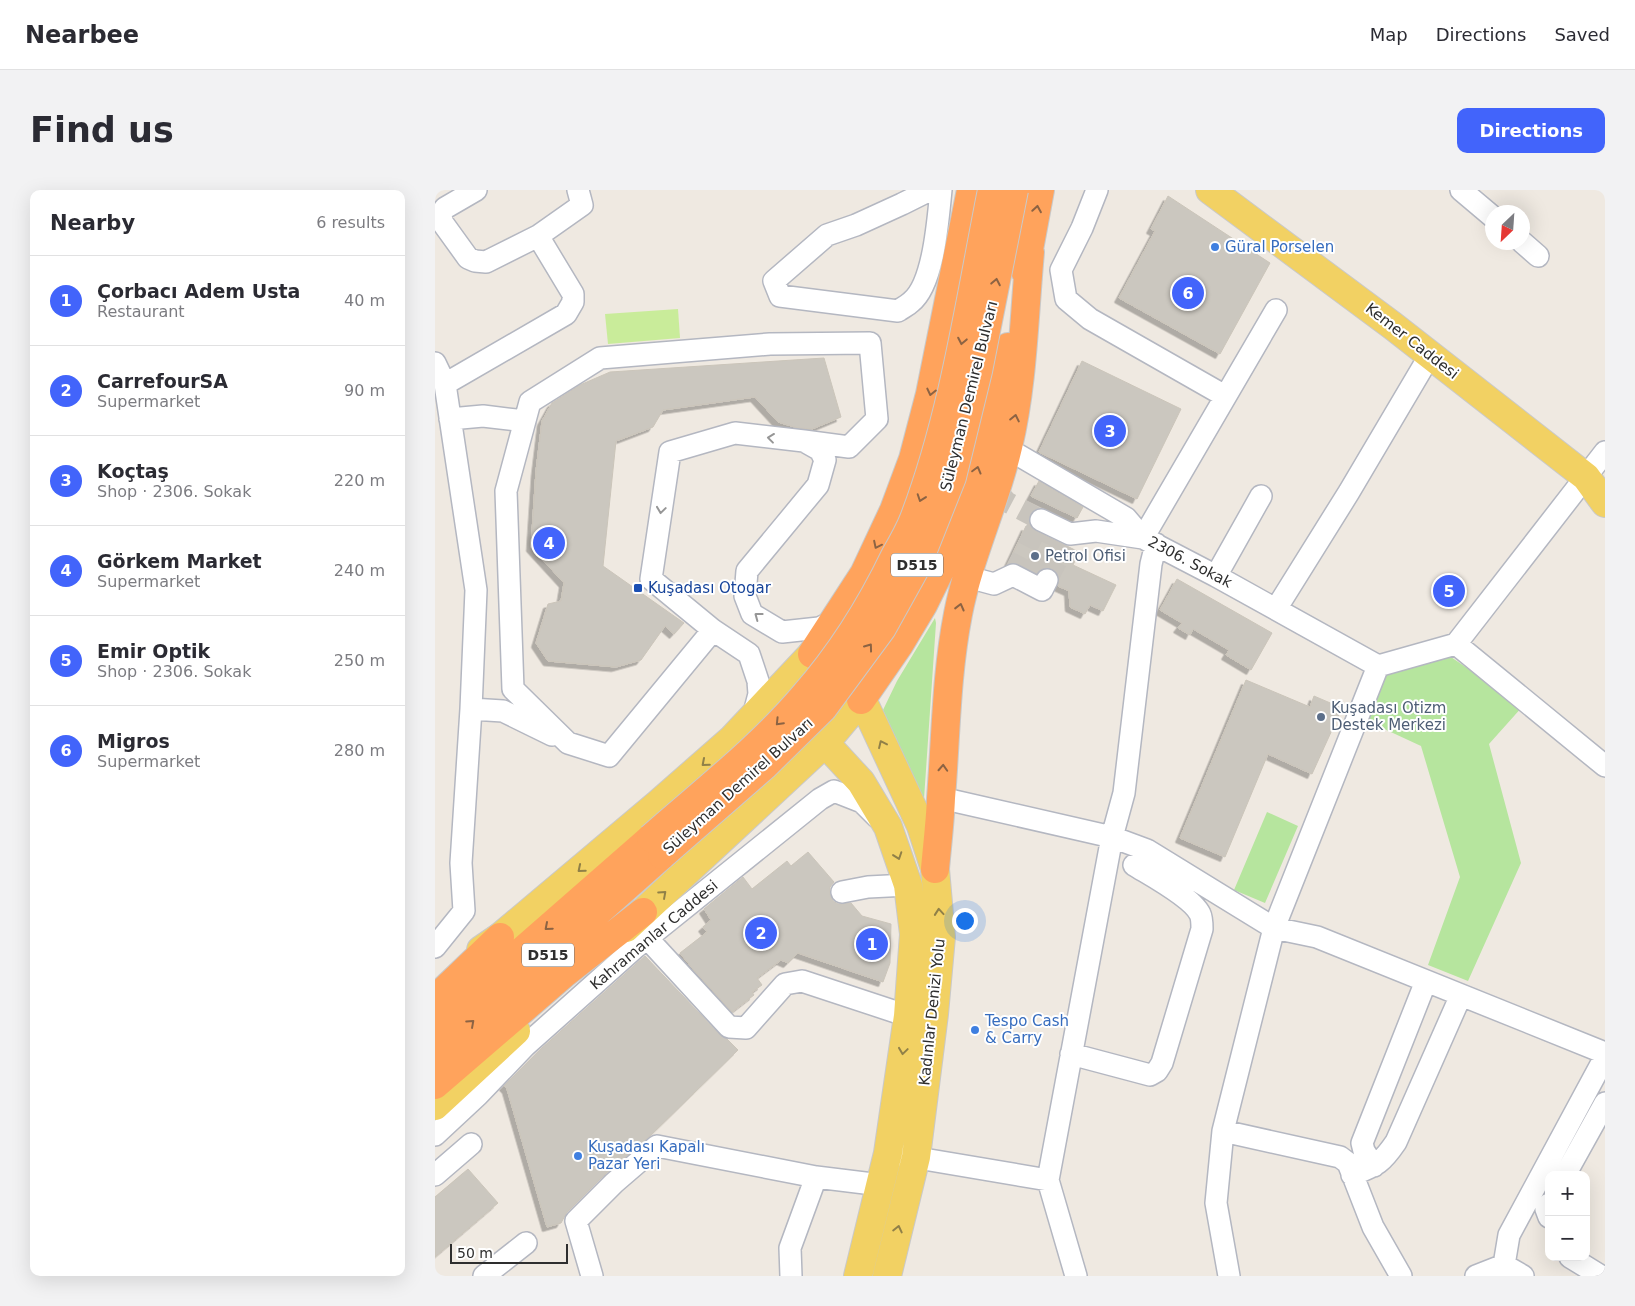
<!DOCTYPE html>
<meta charset="utf-8">
<style>
body{margin:0;font-family:"DejaVu Sans",sans-serif;background:#f2f2f3;color:#2b2b33}
.controls{position:absolute;right:15px;bottom:15px;display:grid;overflow:hidden;border-radius:10px;box-shadow:0 5px 20px #0002}
.controls button{width:45px;height:45px;display:grid;place-items:center;padding:0;border:0;border-bottom:1px solid #e1e1e2;background:#fff;color:#2b2b33;font:25px sans-serif}
.compass{position:absolute;left:1050px;top:15px;width:45px;height:45px;border-radius:50%;background:#fff;box-shadow:0 5px 20px #0002;rotate:205deg}
.scale{position:absolute;left:15px;bottom:12px;width:118px;box-sizing:border-box;padding-left:5px;border:2px solid #2e2e2e;border-top:0;font-size:14px;line-height:18px;white-space:nowrap;color:#2e2e2e;-webkit-text-stroke:4px #fff;paint-order:stroke}
.you{position:absolute;left:529px;top:730px;width:18px;height:18px;margin:-12px;border:4px solid #fff;border-radius:50%;background:#1a73e8;box-shadow:0 0 0 8px #1a73e833}
.badge{display:grid;place-items:center;width:32px;height:32px;border-radius:50%;background:#4264fb;color:#fff;font-size:16px;font-weight:700}
.pin{position:absolute;translate:-50% -50%;border:2px solid #fff;box-shadow:0 1px 5px #0006}
.list{margin:0;padding:0;list-style:none}
h2{display:flex;justify-content:space-between;align-items:center;height:65px;margin:0;padding:0 20px;font-size:21px}
h2 small{font-size:16px;font-weight:400;color:#7c7c81}
.list li{display:grid;grid-template-columns:32px 1fr auto;gap:15px;align-items:center;box-sizing:border-box;height:90px;padding:0 20px;border-top:1px solid #e1e1e2}
.list b{display:block;font-size:19px;white-space:nowrap}
.list p{margin:0;font-size:16px;white-space:nowrap;color:#7c7c81}
.list em{font-size:16px;font-style:normal;color:#7c7c81}
.map{position:relative;flex:none;width:1170px;height:1086px;overflow:hidden;border-radius:10px}
header{display:flex;align-items:center;gap:30px;box-sizing:border-box;height:70px;padding:0 25px;background:#fff;border-bottom:1px solid #e1e1e2}
header strong{font-size:24px}
nav{display:flex;gap:28px;margin-inline-start:auto;font-size:18px}
.intro{display:flex;align-items:center;justify-content:space-between;box-sizing:border-box;height:120px;padding:0 30px}
h1{margin:0;font-size:35px}
.button{padding:12px 22px;border-radius:10px;background:#4264fb;color:#fff;font-size:18px;font-weight:700}
main{display:flex;gap:30px;padding:0 30px}
aside{flex:1;background:#fff;border-radius:10px;box-shadow:0 5px 20px #0002}
.map>svg:first-child{display:block}
.green{fill:#b6e59e}
.pitch{fill:#c9ec9a}
.building{fill:#cbc7bf;stroke:#cbc5ba;filter:url(#shadow)}
.lines{fill:none;stroke-linecap:round;stroke-linejoin:round}
.minor-tunnel{stroke:#c8c4bd;stroke-width:21;stroke-dasharray:21 11;stroke-linecap:butt}
.minor-casing{stroke:#b4b7c1;stroke-width:24}
.major-casing{stroke:#c9c9c9;stroke-width:30}
.highway-casing{stroke:#c9c9c9;stroke-width:30}
.minor{stroke:#fff;stroke-width:21}
.major{stroke:#f2d163;stroke-width:28}
.highway{stroke:#ffa35c;stroke-width:28}
.highway-bridge-casing{stroke:#c9c9c9;stroke-width:30;stroke-linecap:butt}
.highway-bridge{stroke:#ffa35c;stroke-width:28}
.oneway{stroke:#8c6343}
.oneway2{stroke:#969696}
.oneway3{stroke:#908048}
.shop-dot{fill:#3f7fe0;stroke:#fff;stroke-width:2}
.service-dot{fill:#5c6f8a;stroke:#fff;stroke-width:2}
.transit-dot{fill:#1a4fb4;stroke:#fff;stroke-width:2}
.labels{text-anchor:middle;dominant-baseline:central;stroke-width:4;stroke-linejoin:round;paint-order:stroke}
.shield{fill:#fff;stroke:#6d6d6d;stroke-width:1}
.shield-label{font-size:14px;font-weight:bold;fill:#2e2e2e}
.shop-label{font-size:15px;fill:#366cbe;stroke:#fff;text-anchor:start}
.street-label{font-size:15px;fill:#2e2e2e;stroke:#fff}
.service-label{font-size:15px;fill:#4e5e75;stroke:#fff;text-anchor:start}
.transit-label{font-size:15px;fill:#164399;stroke:#fff;text-anchor:start}
</style>
<header>
<strong>Nearbee</strong>
<nav><a>Map</a><a>Directions</a><a>Saved</a></nav>
</header>
<div class="intro"><h1>Find us</h1><a class="button">Directions</a></div>
<main>
<aside>
<h2>Nearby<small>6 results</small></h2>
<ul class="list">
<li><span class="badge">1</span><div><b>Çorbacı Adem Usta</b><p>Restaurant</p></div><em>40 m</em></li>
<li><span class="badge">2</span><div><b>CarrefourSA</b><p>Supermarket</p></div><em>90 m</em></li>
<li><span class="badge">3</span><div><b>Koçtaş</b><p>Shop · 2306. Sokak</p></div><em>220 m</em></li>
<li><span class="badge">4</span><div><b>Görkem Market</b><p>Supermarket</p></div><em>240 m</em></li>
<li><span class="badge">5</span><div><b>Emir Optik</b><p>Shop · 2306. Sokak</p></div><em>250 m</em></li>
<li><span class="badge">6</span><div><b>Migros</b><p>Supermarket</p></div><em>280 m</em></li>
</ul>
</aside>
<div class="map">
<svg width="1170" height="1086" viewBox="0 0 1170 1086">
<defs>
<filter id="shadow"><feDropShadow dx="-4.5" dy="4.5" stdDeviation="0" flood-color="#0004"/></filter>
</defs>
<rect width="100%" height="100%" fill="#efe9e1"/>
<path class="green" d="M500,428l1,5 -12,176 -41,-89 14,-29z
M1010,463l78,53 -34,38 32,119 -53,118 -40,-16 32,-88 -39,-131 -54,-25 22,-53z
M832,622l31,14 -33,77 -31,-13z"/>
<path class="pitch" d="M243,119l2,29 -72,6 -3,-30z"/>
<path class="building" d="M733,6l102,67 -50,91 -101,-56 36,-67 -4,-2z
M389,168l17,59 -29,12 -14,-1 -20,-6 -23,-25 -92,13 -10,17 -37,14 -13,125 81,57 -10,11 -9,-8 -24,34 -25,7 -68,-6 -12,-18 12,-39 13,-3 3,-18 -33,-36 5,-76 6,-50 10,-18 28,-18 30,-13z
M647,171l99,48 -44,90 -98,-47z
M604,291l44,26 -6,11 -46,-22z
M591,336l53,26 -6,13 43,20 -13,26 -13,-6 -5,9 -15,-7 -1,-16 -11,-5 1,-7 -1,-5 -5,-5 -7,-1 -5,1 -4,4 -18,-9 -10,-2z
M742,389l95,54 -21,37 -25,-15 3,-5 -36,-21 -3,6 -12,-7 4,-5 -22,-13z
M811,490l64,27 4,-11 28,12 -30,66 -44,-20 -43,103 -45,-19z
M373,662l26,30 -4,5v7l3,7 5,3 13,-1 11,13 29,8 -1,39 -7,19 -85,-29 -10,10 -7,-3 -24,18 5,7 -10,7 2,3 -22,17 -39,-43 -13,-16 27,-21 -4,-5 8,-7 -7,-11 39,-32 9,12 35,-28 4,5z
M210,766l75,79 7,4 11,11 -88,86 -45,38 -38,38 -6,11 -14,4 -40,-138 -3,-3 38,-38z
M33,979l30,34 -63,54v-60z"/>
<g class="lines">
<path class="minor-tunnel" d="M561,300l11,12 34,18 -28,55
M598,383l17,-35
M612,390l18,-35"/>
<g class="minor-casing">
<path id="minor" d="M41,0l-31,18 -4,6 1,8 26,36 7,3 11,1 52,-26
M495,0l-28,14 -46,21 -29,10 -53,46 6,15 118,15c4,-3 9,-5 13,-9 23,-18 27,-83 30,-112
M662,0l-15,38 -21,42 5,29 24,20 135,77
M1026,0l32,27
M1087,52l16,14
M0,173l10,21 31,206 -5,119 -10,154 3,48 -29,36
M10,194l121,-70 7,-12v-8l-35,-58 44,-31 -4,-15
M15,229l33,-3 42,5
M573,259l118,69 17,20 73,38 162,90
M606,330l29,14 26,-3 47,7 133,-228
M781,386l45,-80
M533,387l26,7 19,-9 29,15 5,-10
M841,419l73,-117 81,-137
M278,440l-104,126 -41,-13 -55,-54 -7,-198 24,-89 70,-44 170,-14 100,-1 7,76 -28,28 -45,-6
M1021,454l149,122
M36,519l32,2 49,24
M318,527l6,-23 -1,-13 -9,-27 -36,-24 -62,-51 19,-127 65,-19 69,8 16,9 5,10 -7,25 -71,86 -2,25 7,18 30,18 37,-4 15,-7
M506,608l171,39 35,13 127,78 43,9 288,116
M407,702l26,-5 40,-2
M212,748l82,89 17,1 39,-44 17,-3 106,35
M636,864l79,21 7,-4 5,-8 40,-134c0,-5 0,-11 -2,-15 -8,-17 -50,-39 -66,-49
M788,941l117,26 8,6 25,64 28,49
M0,945l43,-40 47,-49 111,-99 184,-148 14,-8 28,11 15,15
M465,965l148,25 28,96
M939,976l-10,-15 -2,-8 64,-162
M0,985l36,-31
M917,985c25,-10 29,-11 44,-33l65,-147
M1130,985l40,-72
M613,990l64,-343 12,-44 27,-229 5,-20
M1114,1014l-3,5 3,8
M1135,1067l31,19
M49,1086l42,-33
M157,1086l-16,-55 38,-38 43,-37 159,31 65,8
M356,1086l-1,-28 26,-71
M794,1086l-13,-73 7,-72 51,-203 104,-262 78,-22 149,-192
M1041,1086l28,-11
M1088,1086l-19,-11 5,-30 96,-178"/>
</g>
<g class="major-casing">
<path id="major" d="M775,0l183,136 193,151 19,26
M361,512l11,11 18,30 36,39 27,45 20,58 6,49 -6,82 -20,137 -30,123
M191,738l199,-185 36,-43
M46,760l19,-13 158,-133 74,-65 80,-85c17,4 29,13 41,26l68,146 14,43 6,68 -7,77 -18,143 -29,119
M0,916l81,-75"/>
</g>
<g class="highway-casing">
<path id="highway" d="M590,81l15,-81
M377,464l52,-80 30,-64 19,-51 17,-65 41,-204
M426,510l38,-55 24,-40 32,-65 17,-49 36,-144
M500,679c2,-23 5,-47 6,-71 5,-63 5,-122 17,-184 11,-57 37,-110 50,-167 15,-63 16,-130 22,-195
M0,809l65,-62
M0,837l216,-189
M0,866l227,-201
M0,895l130,-112 78,-61"/>
</g>
<use href="#minor" class="minor"/>
<use href="#major" class="major"/>
<use href="#highway" class="highway"/>
<g class="highway-bridge-casing">
<path id="highway-bridge" d="M216,648c52,-46 108,-89 153,-142 37,-42 67,-90 91,-140 7,-12 14,-24 19,-37 40,-105 56,-219 78,-329
M227,665l102,-89 59,-58 59,-80 35,-63 35,-88 26,-106 36,-181"/>
</g>
<use href="#highway-bridge" class="highway-bridge"/>
</g>
<defs><path id="oneway-chevron" d="M-2-3.5L2.5 0L-2 3.5" fill="none" stroke-width="1.6" stroke-linecap="round" stroke-linejoin="round" transform="scale(1.25)"/></defs>
<g class="oneway">
<use href="#oneway-chevron" transform="translate(602 19) rotate(-81)"/>
<use href="#oneway-chevron" transform="translate(561 92) rotate(-79)"/>
<use href="#oneway-chevron" transform="translate(527 151) rotate(101)"/>
<use href="#oneway-chevron" transform="translate(496 202) rotate(103)"/>
<use href="#oneway-chevron" transform="translate(580 228) rotate(-78)"/>
<use href="#oneway-chevron" transform="translate(542 280) rotate(-75)"/>
<use href="#oneway-chevron" transform="translate(486 308) rotate(109)"/>
<use href="#oneway-chevron" transform="translate(442 355) rotate(116)"/>
<use href="#oneway-chevron" transform="translate(525 417) rotate(-76)"/>
<use href="#oneway-chevron" transform="translate(434 457) rotate(-54)"/>
<use href="#oneway-chevron" transform="translate(344 532) rotate(134)"/>
<use href="#oneway-chevron" transform="translate(508 578) rotate(-87)"/>
<use href="#oneway-chevron" transform="translate(113 737) rotate(139)"/>
<use href="#oneway-chevron" transform="translate(36 833) rotate(-42)"/>
</g>
<g class="oneway2">
<use href="#oneway-chevron" transform="translate(336 248) rotate(-173)"/>
<use href="#oneway-chevron" transform="translate(226 320) rotate(98)"/>
<use href="#oneway-chevron" transform="translate(323 426) rotate(-143)"/>
</g>
<g class="oneway3">
<use href="#oneway-chevron" transform="translate(447 554) rotate(-115)"/>
<use href="#oneway-chevron" transform="translate(270 573) rotate(139)"/>
<use href="#oneway-chevron" transform="translate(463 666) rotate(71)"/>
<use href="#oneway-chevron" transform="translate(146 679) rotate(140)"/>
<use href="#oneway-chevron" transform="translate(228 704) rotate(-42)"/>
<use href="#oneway-chevron" transform="translate(504 722) rotate(-95)"/>
<use href="#oneway-chevron" transform="translate(468 861) rotate(98)"/>
<use href="#oneway-chevron" transform="translate(463 1039) rotate(-77)"/>
</g>
<g class="shop-dot">
<circle cx="780" cy="57" r="5"/>
<circle cx="540" cy="840" r="5"/>
<circle cx="143" cy="966" r="5"/>
</g>
<g class="service-dot">
<circle cx="600" cy="366" r="5"/>
<circle cx="886" cy="527" r="5"/>
</g>
<rect class="transit-dot" x="198" y="393" width="10" height="10" rx="2.5"/>
<g class="labels">
<g class="shield">
<rect x="456" y="363.5" width="52" height="23" rx="4"/>
<rect x="87" y="753.5" width="52" height="23" rx="4"/>
</g>
<g class="shield-label">
<text x="482" y="375">D515</text>
<text x="113" y="765">D515</text>
</g>
<g class="shop-label">
<text x="790" y="57">Güral Porselen</text>
<text x="550" y="831">Tespo Cash<tspan x="550" dy="17">&amp; Carry</tspan></text>
<text x="153" y="957">Kuşadası Kapalı<tspan x="153" dy="17">Pazar Yeri</tspan></text>
</g>
<g class="street-label">
<text transform="translate(977 151) rotate(38)">Kemer Caddesi</text>
<text transform="translate(534 206) rotate(-76)">Süleyman Demirel Bulvarı</text>
<text transform="translate(755 372) rotate(28)">2306. Sokak</text>
<text transform="translate(303 596) rotate(-42)">Süleyman Demirel Bulvarı</text>
<text transform="translate(219 745) rotate(-40)">Kahramanlar Caddesi</text>
<text transform="translate(497 822) rotate(-84)">Kadınlar Denizi Yolu</text>
</g>
<g class="service-label">
<text x="610" y="366">Petrol Ofisi</text>
<text x="896" y="518">Kuşadası Otizm<tspan x="896" dy="17">Destek Merkezi</tspan></text>
</g>
<g class="transit-label">
<text x="213" y="398">Kuşadası Otogar</text>
</g>
</g>
</svg>
<div class="controls">
<button>+</button>
<button>−</button>
</div>
<svg class="compass" viewBox="-18 -18 36 36"><path d="M0-13l5 13h-10z" fill="#e53935"/><path d="M0 13l5-13h-10z" fill="#7c7c81"/></svg>
<div class="scale">50 m</div>
<div class="you"></div>
<div class="pin badge" style="left:437px;top:754px">1</div>
<div class="pin badge" style="left:326px;top:743px">2</div>
<div class="pin badge" style="left:675px;top:241px">3</div>
<div class="pin badge" style="left:114px;top:353px">4</div>
<div class="pin badge" style="left:1014px;top:401px">5</div>
<div class="pin badge" style="left:753px;top:103px">6</div>
</div>
</main>
